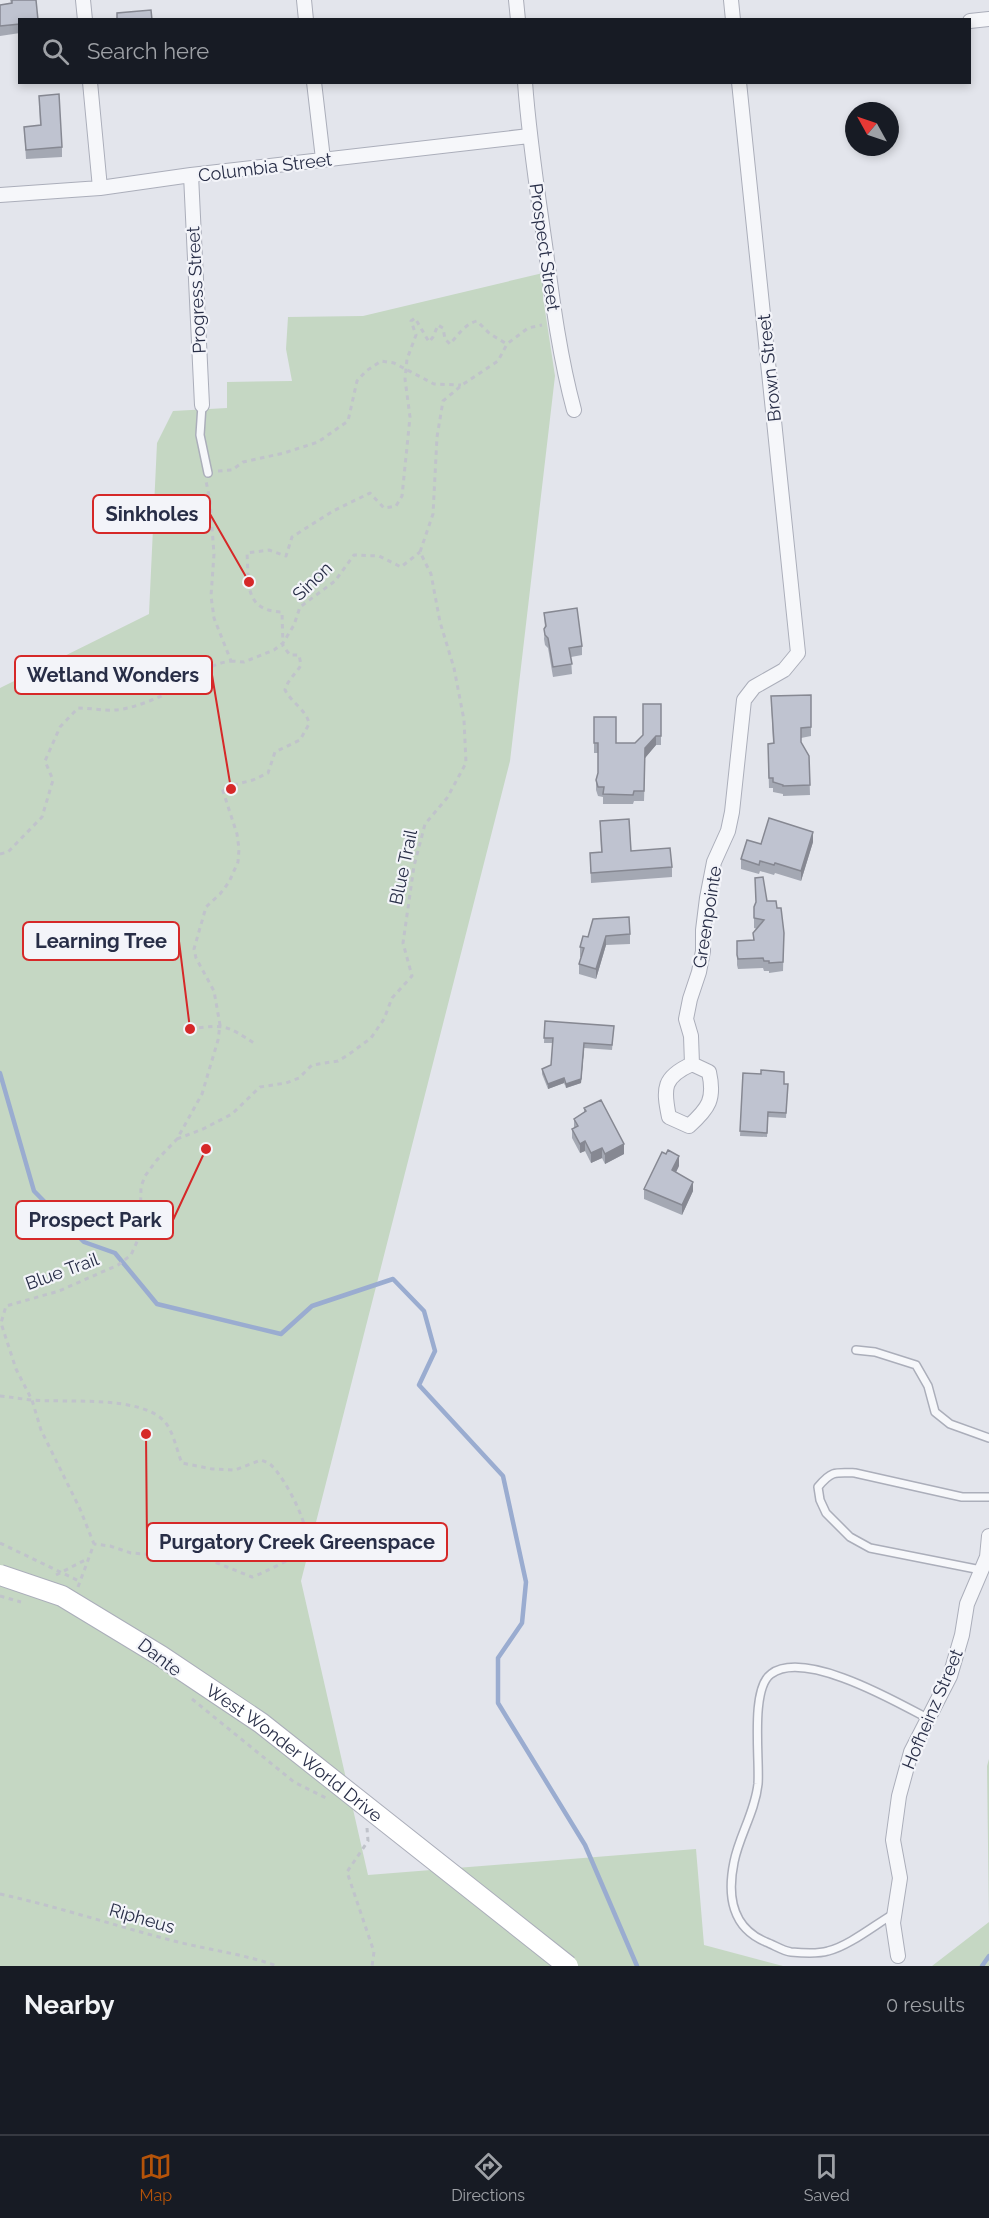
<!DOCTYPE html>
<style>
body{margin:0;font-family:Raleway,sans-serif;background:#242831;color:#f1f3f6}
.compass{position:absolute;left:845px;top:102px;width:54px;height:54px;border-radius:50%;background:#171b24;box-shadow:0 3px 9px #0003;rotate:310deg}
.list{margin:0;padding:0;list-style:none}
h2{display:flex;justify-content:space-between;align-items:center;height:78px;margin:0;padding:0 24px;font-size:26px}
h2 small{font-size:20px;font-weight:400;color:#9ea1a6}
.icon{flex:none;width:33px;height:33px;fill:none;stroke:currentColor;stroke-width:2;stroke-linecap:round;stroke-linejoin:round}
.map{position:relative;flex:none;width:989px;height:1966px;overflow:hidden}
.search{position:absolute;background:#171b24;box-shadow:0 3px 9px #0003;left:18px;right:18px;top:18px;height:66px;display:flex;align-items:center;gap:15px;box-sizing:border-box;padding:0 21px;border-radius:0px;color:#9ea1a6;font-size:22px}
.sheet{height:168px;background:#171b24}
nav{display:flex;justify-content:space-around;align-items:center;box-sizing:border-box;height:84px;border-top:2px solid #363941;background:#171b24;font-size:16px;color:#9ea1a6}
nav a{display:grid;justify-items:center;gap:3px}
nav .on{color:#b45309}
.map>svg:first-child{display:block}
.green{fill:#c5d7c3}
.lines{fill:none;stroke-linecap:round;stroke-linejoin:round}
.stream{stroke:#9aacd0;stroke-width:4.5}
.service-casing{stroke:#abaeba;stroke-width:10}
.minor-casing{stroke:#abaeba;stroke-width:16}
.path{stroke:#c0c3cb;stroke-width:3;stroke-dasharray:4.5 4.5;stroke-linecap:butt}
.service{stroke:#f6f7fa;stroke-width:7}
.minor{stroke:#f6f7fa;stroke-width:14}
.secondary-bridge-casing{stroke:#abaeba;stroke-width:22;stroke-linecap:butt}
.secondary-bridge{stroke:#fff;stroke-width:20}
.wall{fill:#a4a8b3}
.shaded-wall{fill:#868892}
.building{fill:#bfc3d0;stroke:#868892;stroke-width:1.5}
.labels{text-anchor:middle;dominant-baseline:central;stroke-width:4.5;stroke-linejoin:round;paint-order:stroke}
.street-label{font-size:18px;fill:#282e47;stroke:#f3f4f9}
.leader{fill:none;stroke:#d62828;stroke-width:2}
.callout-dot{fill:#d62828;stroke:#f3f4f9;stroke-width:2}
.callout{fill:#f3f4f9;stroke:#d62828;stroke-width:2}
.callout-label{font-size:20px;text-anchor:middle;font-weight:bold;fill:#282e47}
</style>
<div class="map">
<svg width="989" height="1966" viewBox="0 0 989 1966">
<rect width="100%" height="100%" fill="#e3e5ec"/>
<path class="green" d="M543,273v24l12,79 -45,385 -209,820 67,294 328,-26 8,96 79,21h-783v-1278l149,-74 8,-171 16,-32 54,-3v-26l65,-1 -6,-32 2,-32 75,-1z
M989,1759v207h-57l57,-44 -2,-156z"/>
<g class="lines">
<path class="stream" d="M0,1073l34,118 50,51 31,11 42,51 124,30 31,-28 81,-27 31,32 11,40 -16,34 84,91 23,106 -4,41 -24,35v45l87,142 52,121
M982,1966l7,-10"/>
<g class="service-casing">
<path id="service" d="M202,405l-2,30 8,38
M856,1350l19,2 41,13 12,21 7,26 15,12 39,14
M981,1570l-111,-22 -20,-11 -24,-24 -6,-13 -2,-13c13,-16 17,-15 37,-14l107,24h27
M895,1913c-19,11 -46,33 -67,38 -10,3 -26,2 -37,1 -8,-1 -17,-7 -25,-10 -34,-14 -39,-46 -32,-80 5,-26 21,-50 24,-78 2,-24 -8,-95 13,-110 33,-25 124,27 156,44"/>
</g>
<g class="minor-casing">
<path id="minor" d="M83,0l2,20
M304,0l2,20
M516,0l2,20
M731,0l2,20
M970,21l19,-2
M90,82l10,106
M314,82l9,77
M525,82c4,57 13,113 21,170 7,53 14,106 28,158
M191,175l11,230
M0,195l100,-7 91,-13 338,-39
M692,1064l17,8c6,27 0,36 -20,54l-20,-9c-6,-29 -6,-40 23,-53l-1,-28 -5,-17 4,-20 9,-27 4,-21v-21l4,-32 7,-36 14,-31 4,-19 12,-112 10,-13 30,-17 14,-17 -59,-571
M898,1956l-5,-33 7,-45 -7,-38 6,-44 12,-44 39,-76 12,-41 5,-31 20,-47 2,-21"/>
</g>
<path class="path" d="M218,471l14,-1 11,-8 41,-9 34,-11 30,-21 9,-40 9,-10 15,-10 13,2 40,21 27,1
M231,661l13,1 30,-12 9,-7 11,-18 6,-18 35,-26 19,-26 25,1 22,11 19,-15
M0,854l8,-2 34,-35 11,-37 -8,-19 15,-34 18,-19c12,0 26,3 37,2 18,-1 46,-13 62,-22 20,-10 30,-24 54,-27l-17,-43 -3,-22 3,-42 -4,-53 -4,-20
M190,1029c36,-5 36,-4 67,16
M177,1139l26,-10 29,-15 28,-27 26,-4 13,-5 13,-13 26,-4 10,-6 23,-17 13,-19 8,-21 20,-22 -9,-33 11,-77 11,-42 22,-26 19,-35 -2,-43 -10,-52 -14,-46 -9,-48 -11,-22 13,-38 4,-77 6,-36 19,-16 36,-24 9,-17 21,-16 14,-3
M0,1396c11,1 21,3 32,4 34,3 107,-5 132,21 10,11 12,28 18,42l30,6 23,1 26,-10c5,2 9,3 12,7 12,12 41,64 32,81 -6,8 -42,25 -53,29l-45,-18 -76,-6 -21,-7 -16,-2
M0,1543l79,38
M56,1575l31,-16
M78,1587l16,-43 -14,-35 -39,-79 -9,-30 -16,-31 -15,-46 5,-17 53,-15 59,-26 13,-10 9,-20 1,-48 4,-11 11,-15 21,-22 25,-45 16,-54 2,-15 -6,-34 -18,-33 -2,-9 12,-42 14,-13 9,-12 9,-20 1,-13 -2,-15 -15,-46 31,-8 15,-7 7,-21 25,-12 9,-16c-1,-12 -17,-21 -24,-34 3,-11 11,-16 16,-25l-2,-10h-9l-7,-9 -1,-34c-39,-1 -33,-31 -35,-59l22,-3 17,6 6,-19 41,-26 37,-18 14,15 12,-2 6,-10 8,-79 -5,-38 2,-20 9,-24 -5,-14 4,-3 14,24 4,-5 5,-12 5,3 2,11 5,5c7,-8 16,-21 27,-23l13,13 17,10
M0,1596l21,6
M192,1699l102,83 32,16
M367,1828l1,13 -21,31 27,80 -2,14
M0,1894c59,13 116,32 174,47 35,9 70,13 103,25"/>
<use href="#service" class="service"/>
<use href="#minor" class="minor"/>
<g class="secondary-bridge-casing">
<g id="secondary-bridge">
<path id="s1" d="M0,1575l62,21 99,60 100,67 307,243"/>
</g>
</g>
<use href="#secondary-bridge" class="secondary-bridge"/>
</g>
<path class="wall" d="M10,0h26l-16,20v13l-20,3v-31l11,-2z
M39,96l23,51v10l-36,2 -2,-32 16,-1z
M544,613l38,33v9l-11,2 1,17 -19,3 -5,-29 -3,-3 -1,-6 1,-11z
M811,695v41l-10,2v4l8,14 1,39 -27,1v-2l-10,-2v-4h-4l-1,-35 5,-10 -2,-47z
M661,704v41h-5l-11,13 -1,43h-10l-1,3h-30v-7l-5,-1 -2,-6v-10l2,-7v-20h-4v-36l22,26h19l8,-8z
M600,821l31,30 41,16v10l-81,6 -1,-30 11,-1z
M813,842l-12,39 -26,-8 -1,2 -14,-4 -1,3 -18,-5v-10l20,-15z
M767,901l10,7 7,25 -1,38 -14,2v-2h-5l-1,-3 -25,1 -1,-4v-24l16,-1 4,-11 -3,-1v-21z
M630,934v10l-24,1 -10,34 -17,-5v-10l2,-7h-1v-10l8,-10z
M545,1021l69,5 -2,24 -28,-2 -3,35 -15,5 -2,-5 -16,6 -6,-15v-5l9,-4 2,-22h-9z
M743,1073l41,11h4l-2,34 -18,-1 -1,20 -27,-1z
M584,1108l40,46 -19,10 -3,-6 -11,5 -6,-12 -5,2 -8,-15v-9l2,-1v-9l10,-7z
M679,1166l-3,6 17,19 -11,24 -38,-16v-10z"/>
<path class="shaded-wall" d="M656,736v9l-11,13 -1,43 1,-53z
M813,832v10l-12,39v-10z
M606,936v9l-10,34v-10z
M584,1048l-3,35 -15,5v-4z
M564,1078v5l-16,6v-5z
M585,1141v10l-5,2v-9z
M624,1144v10l-19,10v-10z
M602,1148v10l-11,5v-10z
M679,1156v10l-7,14v-10z
M693,1182v9l-11,24v-10z"/>
<path class="building" d="M12,0h24l2,20h-18v4l-20,2v-21l12,-2z
M151,10l1,10h-35v-7z
M59,94l3,53 -36,3 -2,-23 17,-2 -2,-29z
M577,608l5,38 -13,2 3,16 -19,3 -5,-29 -3,-3 -1,-6 2,-3 -2,-13z
M811,695v32l-10,1v14l8,14 1,29 -27,1v-1l-10,-3v-4h-4l-1,-34 6,-1 -3,-47z
M643,704h18v32h-5l-11,12 -1,43h-10l-1,4 -30,-1 1,-7h-6l-2,-7 2,-7v-30h-4v-26h22v26h19l8,-8z
M769,818l44,14 -12,39 -26,-8 -1,2 -14,-4 -1,4 -18,-6 6,-19 14,4z
M629,819l2,32 39,-3 2,19 -81,6 -1,-20 12,-1 -2,-31z
M763,877l4,24h9l1,7h4l3,25 -1,29 -14,1v-2h-5l-1,-3 -25,1 -1,-4v-14l17,-1 -1,-7 11,-13 -10,-2v-11l2,-5 -1,-24z
M629,917l1,17 -24,2 -10,33 -17,-5 5,-16 -4,-1 3,-11 5,1 5,-18z
M545,1021l69,5 -2,19 -28,-2 -3,36 -15,5 -2,-6 -16,6 -6,-15 9,-4 2,-27h-9z
M761,1070l23,2v12h4l-2,29 -18,-1 -1,21 -27,-2 3,-58 18,1z
M601,1100l23,44 -19,10 -3,-6 -11,5 -6,-12 -5,3 -8,-15 6,-3 -4,-7 12,-8 -2,-3z
M668,1150l11,6 -7,14 21,12 -11,23 -38,-16 18,-37 4,2z"/>
<g class="labels">
<g class="street-label">
<text transform="translate(265 167) rotate(-7)">Columbia Street</text>
<text transform="translate(545 247) rotate(82)">Prospect Street</text>
<text transform="translate(196 290) rotate(-93)">Progress Street</text>
<text transform="translate(769 368) rotate(-96)">Brown Street</text>
<text transform="translate(312 581) rotate(-44)">Sinon</text>
<text transform="translate(403 867) rotate(-78)">Blue Trail</text>
<text transform="translate(707 917) rotate(-81)">Greenpointe</text>
<text transform="translate(62 1271) rotate(-20)">Blue Trail</text>
<text transform="translate(160 1657) rotate(38)">Dante</text>
<text transform="translate(932 1709) rotate(-67)">Hofheinz Street</text>
<text stroke="none"><textPath href="#s1" startOffset="346">West Wonder World Drive</textPath></text>
<text transform="translate(142 1918) rotate(16)">Ripheus</text>
</g>
</g>
<path class="leader" d="M249 582L210 514M231 789L212 675M190 1029L179 941M206 1149L173 1220M146 1434L147 1542"/>
<g class="callout-dot">
<circle cx="249" cy="582" r="6"/>
<circle cx="231" cy="789" r="6"/>
<circle cx="190" cy="1029" r="6"/>
<circle cx="206" cy="1149" r="6"/>
<circle cx="146" cy="1434" r="6"/>
</g>
<g class="callout">
<rect x="93" y="495" width="117" height="38" rx="6"/>
<rect x="15" y="656" width="197" height="38" rx="6"/>
<rect x="23" y="922" width="156" height="38" rx="6"/>
<rect x="16" y="1201" width="157" height="38" rx="6"/>
<rect x="147" y="1523" width="300" height="38" rx="6"/>
</g>
<g class="callout-label">
<text x="152" y="521">Sinkholes</text>
<text x="113" y="682">Wetland Wonders</text>
<text x="101" y="948">Learning Tree</text>
<text x="95" y="1227">Prospect Park</text>
<text x="297" y="1549">Purgatory Creek Greenspace</text>
</g>
</svg>
<svg class="compass" viewBox="-18 -18 36 36"><path d="M0-13l5 13h-10z" fill="#e53935"/><path d="M0 13l5-13h-10z" fill="#9ea1a6"/></svg>
<div class="search"><svg class="icon" aria-label="search" viewBox="0 0 24 24"><circle cx="10" cy="10" r="6"/><path d="M15 15l6 6"/></svg>Search here</div>
</div>
<section class="sheet">
<h2>Nearby<small>0 results</small></h2>
<ul class="list">
</ul>
</section>
<nav>
<a class="on"><svg class="icon" aria-label="map" viewBox="0 0 24 24"><path d="M3 6l6-2 6 2 6-2v14l-6 2-6-2-6 2zM9 4v14M15 6v14"/></svg>Map</a>
<a><svg class="icon" aria-label="directions" viewBox="0 0 24 24"><path d="M12 3l9 9-9 9-9-9zM9 14v-3h6M13 9l2 2-2 2"/></svg>Directions</a>
<a><svg class="icon" aria-label="saved" viewBox="0 0 24 24"><path d="M7 4h10v16l-5-4-5 4z"/></svg>Saved</a>
</nav>
